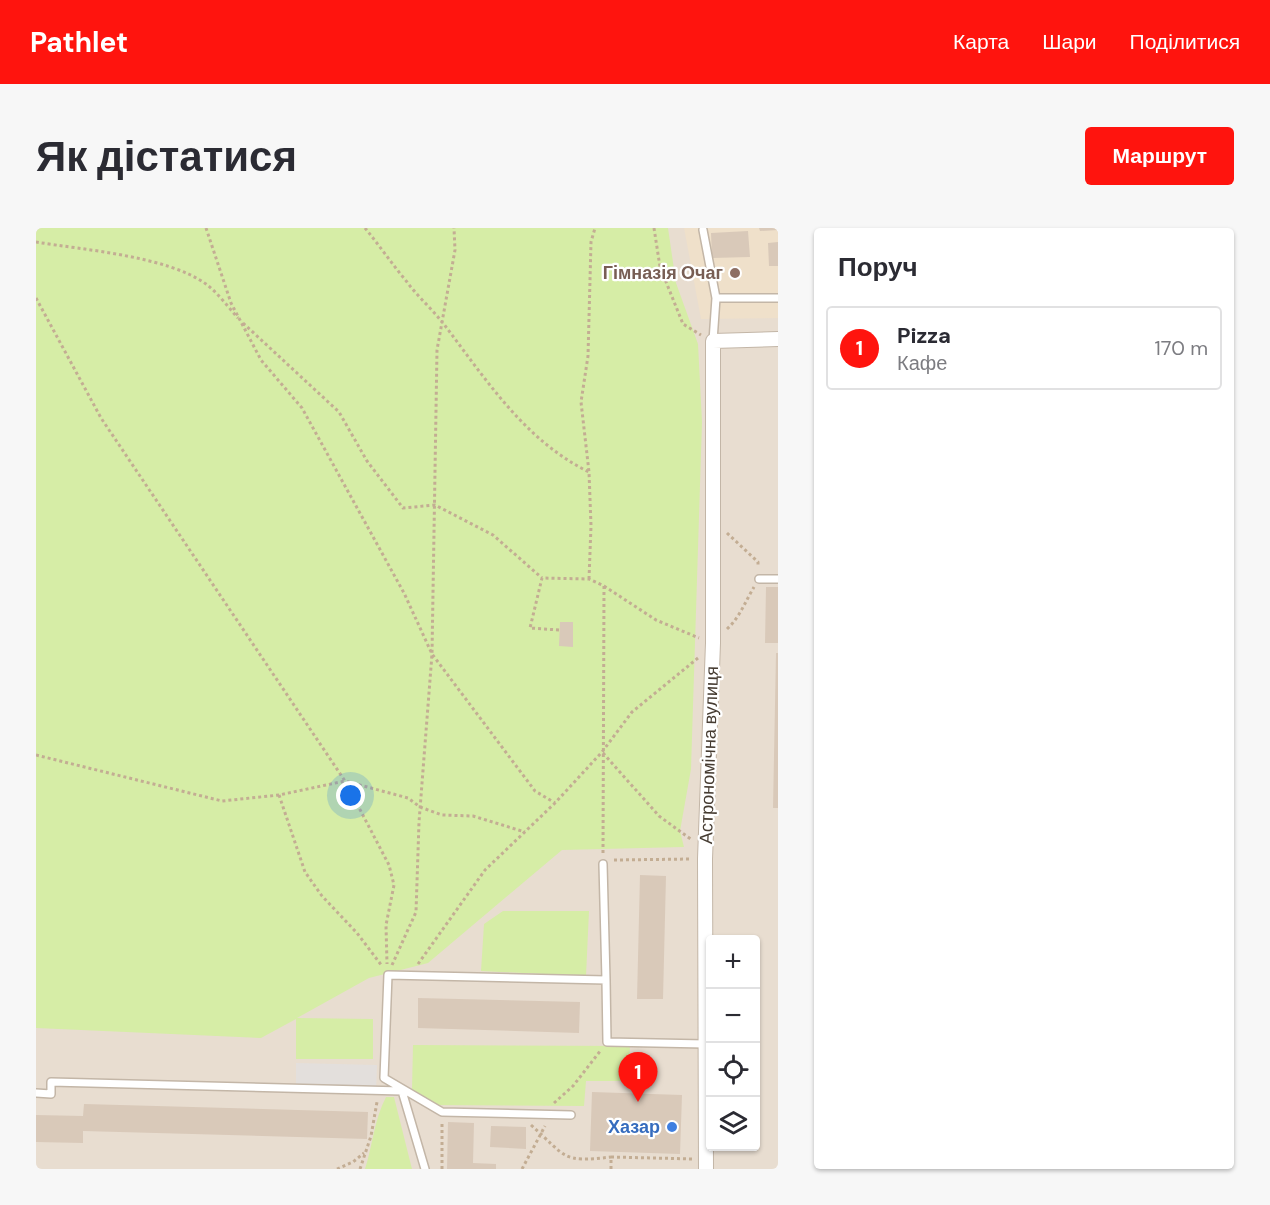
<!DOCTYPE html>
<html lang="uk">
<meta charset="utf-8">
<style>
body{margin:0;font-family:"DM Sans",sans-serif;background:#f7f7f7;color:#2b2b33}
.controls{position:absolute;right:18px;bottom:18px;display:grid;overflow:hidden;border-radius:6px;box-shadow:0 2px 4px #0004}
.controls button{width:54px;height:54px;display:grid;place-items:center;padding:0;border:0;border-bottom:2px solid #e1e1e2;background:#fff;color:#2b2b33;font:30px sans-serif}
.you{position:absolute;left:315px;top:568px;width:21px;height:21px;margin:-15px;border:4px solid #fff;border-radius:50%;background:#1a73e8;box-shadow:0 0 0 9px #1a73e833}
.badge{display:grid;place-items:center;width:39px;height:39px;border-radius:50%;background:#ff140e;color:#fff;font-size:20px;font-weight:700}
.pin{position:absolute;translate:-50% -50px;filter:drop-shadow(0 2px 3px #0008)}
.pin::after{content:'';position:absolute;top:32px;width:21px;height:18px;background:inherit;clip-path:polygon(0 0,100% 0,50% 100%)}
.list{margin:0;padding:0;list-style:none}
h2{display:flex;justify-content:space-between;align-items:center;height:78px;margin:0;padding:0 24px;font-size:26px}
h2 small{font-size:20px;font-weight:400;color:#7c7c81}
.list li{display:grid;grid-template-columns:39px 1fr auto;gap:18px;align-items:center;box-sizing:border-box;height:84px;margin:0 12px 12px;padding:0 12px;border:2px solid #e1e1e2;border-radius:6px}
.list b{display:block;font-size:22px;white-space:nowrap}
.list p{margin:0;font-size:20px;white-space:nowrap;color:#7c7c81}
.list em{font-size:20px;font-style:normal;color:#7c7c81}
.icon{flex:none;width:33px;height:33px;fill:none;stroke:currentColor;stroke-width:2;stroke-linecap:round;stroke-linejoin:round}
.map{position:relative;flex:none;width:742px;height:941px;overflow:hidden;border-radius:6px}
header{display:flex;align-items:center;gap:36px;box-sizing:border-box;height:84px;padding:0 30px;background:#ff140e;color:#fff}
header strong{font-size:28px}
nav{display:flex;gap:33px;margin-inline-start:auto;font-size:21px}
.intro{display:flex;align-items:center;justify-content:space-between;box-sizing:border-box;height:144px;padding:0 36px}
h1{margin:0;font-size:42px}
.button{padding:15px 27px;border-radius:6px;background:#ff140e;color:#fff;font-size:21px;font-weight:700}
main{display:flex;gap:36px;padding:0 36px}
aside{flex:1;background:#fff;border-radius:6px;box-shadow:0 2px 4px #0004}
.map>svg:first-child{display:block}
.residential{fill:#e8ddd0;fill-rule:evenodd}
.education{fill:#efe0ca}
.green{fill:#d6eda6}
.parking{fill:#e3dfdc}
.building{fill:#d9c9b9}
.lines{fill:none;stroke-linecap:round;stroke-linejoin:round}
.lane-casing{stroke:#c3b6a7;stroke-width:10}
.street-casing{stroke:#c3b6a7;stroke-width:16}
.path{stroke:#c3ad93;stroke-width:3;stroke-dasharray:3 3;stroke-linecap:butt}
.lane{stroke:#fff;stroke-width:7}
.street{stroke:#fff;stroke-width:14}
.education-dot{fill:#8d6e63;stroke:#fff;stroke-width:2}
.shop-dot{fill:#3f7fe0;stroke:#fff;stroke-width:2}
.labels{text-anchor:middle;dominant-baseline:central;stroke-width:4.5;stroke-linejoin:round;paint-order:stroke}
.education-label{font-size:18px;font-weight:bold;fill:#785e54;stroke:#fff;text-anchor:end}
.street-label{font-size:18px;fill:#463c32;stroke:#fff}
.shop-label{font-size:18px;font-weight:bold;fill:#366cbe;stroke:#fff;text-anchor:end}
</style>
<header>
<strong>Pathlet</strong>
<nav><a>Карта</a><a>Шари</a><a>Поділитися</a></nav>
</header>
<div class="intro"><h1>Як дістатися</h1><a class="button">Маршрут</a></div>
<main>
<div class="map">
<svg width="742" height="941" viewBox="0 0 742 941">
<rect width="100%" height="100%" fill="#f3ece2"/>
<path class="residential" d="M0,0h742v941h-742zM674,712h46v206h-46z"/>
<path class="education" d="M648,0h94v90l-77,1z"/>
<path class="green" d="M0,0h632l8,55 22,61 4,78 -11,347 -11,62 4,16 -122,3 -134,113 -59,15 -72,40 76,1v40h-77v-40l-35,19 -225,-10z
M467,683h86l-3,65 -105,-5 3,-47z
M377,817l217,1 -2,35h-42l-2,25 -161,-1 -11,-16z
M350,869h8l18,72h-47c8,-25 9,-49 21,-72z"/>
<path class="parking" d="M260,835l81,2 -1,26 -80,-2z"/>
<path class="building" d="M723,0h19v2l-18,1z
M712,3l2,26 -38,1 -1,-25z
M742,14v24h-9l-1,-23z
M730,359h12v56h-13z
M524,394h13v25l-14,-1z
M740,425h2v155h-5z
M604,647l26,1 -3,123h-26z
M382,770l162,4 -1,31 -161,-5z
M556,864l90,3 -2,59 -90,-3z
M48,876l284,8 -1,27 -284,-8v12l-47,-1v-27l47,1z
M412,894l26,1 -1,40 23,1v5h-49z
M455,898l35,1v22l-36,-2z"/>
<g class="lines">
<g class="lane-casing">
<path id="lane" d="M667,2l13,68h62
M677,113l3,-43
M723,351h19
M567,636l3,116
M366,863l23,78
M0,865l15,1v-12l351,9
M535,887l-129,-3 -58,-34 4,-103 218,5 1,62 98,2"/>
</g>
<g class="street-casing">
<path id="street" d="M670,941l-1,-310 8,-216v-302l65,-2"/>
</g>
<path class="path" d="M170,0l25,75 30,57 41,48 102,185 28,61 103,137 20,12
M329,0c14,17 27,36 42,54 11,15 25,27 36,41 42,55 82,118 146,149
M618,0l6,39 23,57 18,11
M0,14c48,8 131,14 170,42 12,9 22,23 32,34
M0,70l65,120 244,363 63,17 12,9 22,8 31,1 52,16
M207,95l96,89 28,49 36,47 32,-3 58,30 49,43
M691,305l31,29v5
M553,351l2,-53 -2,-54 -8,-70 7,-46 3,-114 4,-14
M568,358l52,34 43,18
M691,401c13,-12 18,-27 27,-42
M523,402l-29,-2 12,-50 47,1 15,7 -1,267
M567,525l56,63 33,24
M0,527l186,46 57,-6 66,-14 44,84 5,20 -8,40 1,39
M243,567l26,77 17,24 35,37 25,33
M578,632l77,-1
M382,736l67,-94 70,-67 47,-51 30,-40 66,-54
M356,737l24,-53 3,-90 13,-168 5,-304 18,-100 -1,-22
M518,875l19,-17 28,-36
M495,897c36,32 30,38 80,32
M301,941l16,-7 11,-9
M324,941l11,-33 6,-34
M406,941v-46
M486,941l23,-43
M575,941v-12l83,2"/>
<use href="#lane" class="lane"/>
<use href="#street" class="street"/>
</g>
<circle class="education-dot" cx="699" cy="45" r="6"/>
<circle class="shop-dot" cx="636" cy="899" r="6"/>
<g class="labels">
<g class="education-label">
<text x="687" y="45">Гімназія Очаг</text>
</g>
<g class="street-label">
<text transform="translate(673 527) rotate(-88)">Астрономічна вулиця</text>
</g>
<g class="shop-label">
<text x="624" y="899">Хазар</text>
</g>
</g>
</svg>
<div class="controls">
<button>+</button>
<button>−</button>
<button><svg class="icon" aria-label="locate" viewBox="0 0 24 24"><circle cx="12" cy="12" r="6"/><path d="M12 2v4M12 18v4M2 12h4M18 12h4"/></svg></button>
<button><svg class="icon" aria-label="layers" viewBox="0 0 24 24"><path d="M12 4l9 5-9 5-9-5zM3 14l9 5 9-5"/></svg></button>
</div>
<div class="you"></div>
<div class="pin badge" style="left:602px;top:874px">1</div>
</div>
<aside>
<h2>Поруч<small></small></h2>
<ul class="list">
<li><span class="badge">1</span><div><b>Pizza</b><p>Кафе</p></div><em>170 m</em></li>
</ul>
</aside>
</main>
